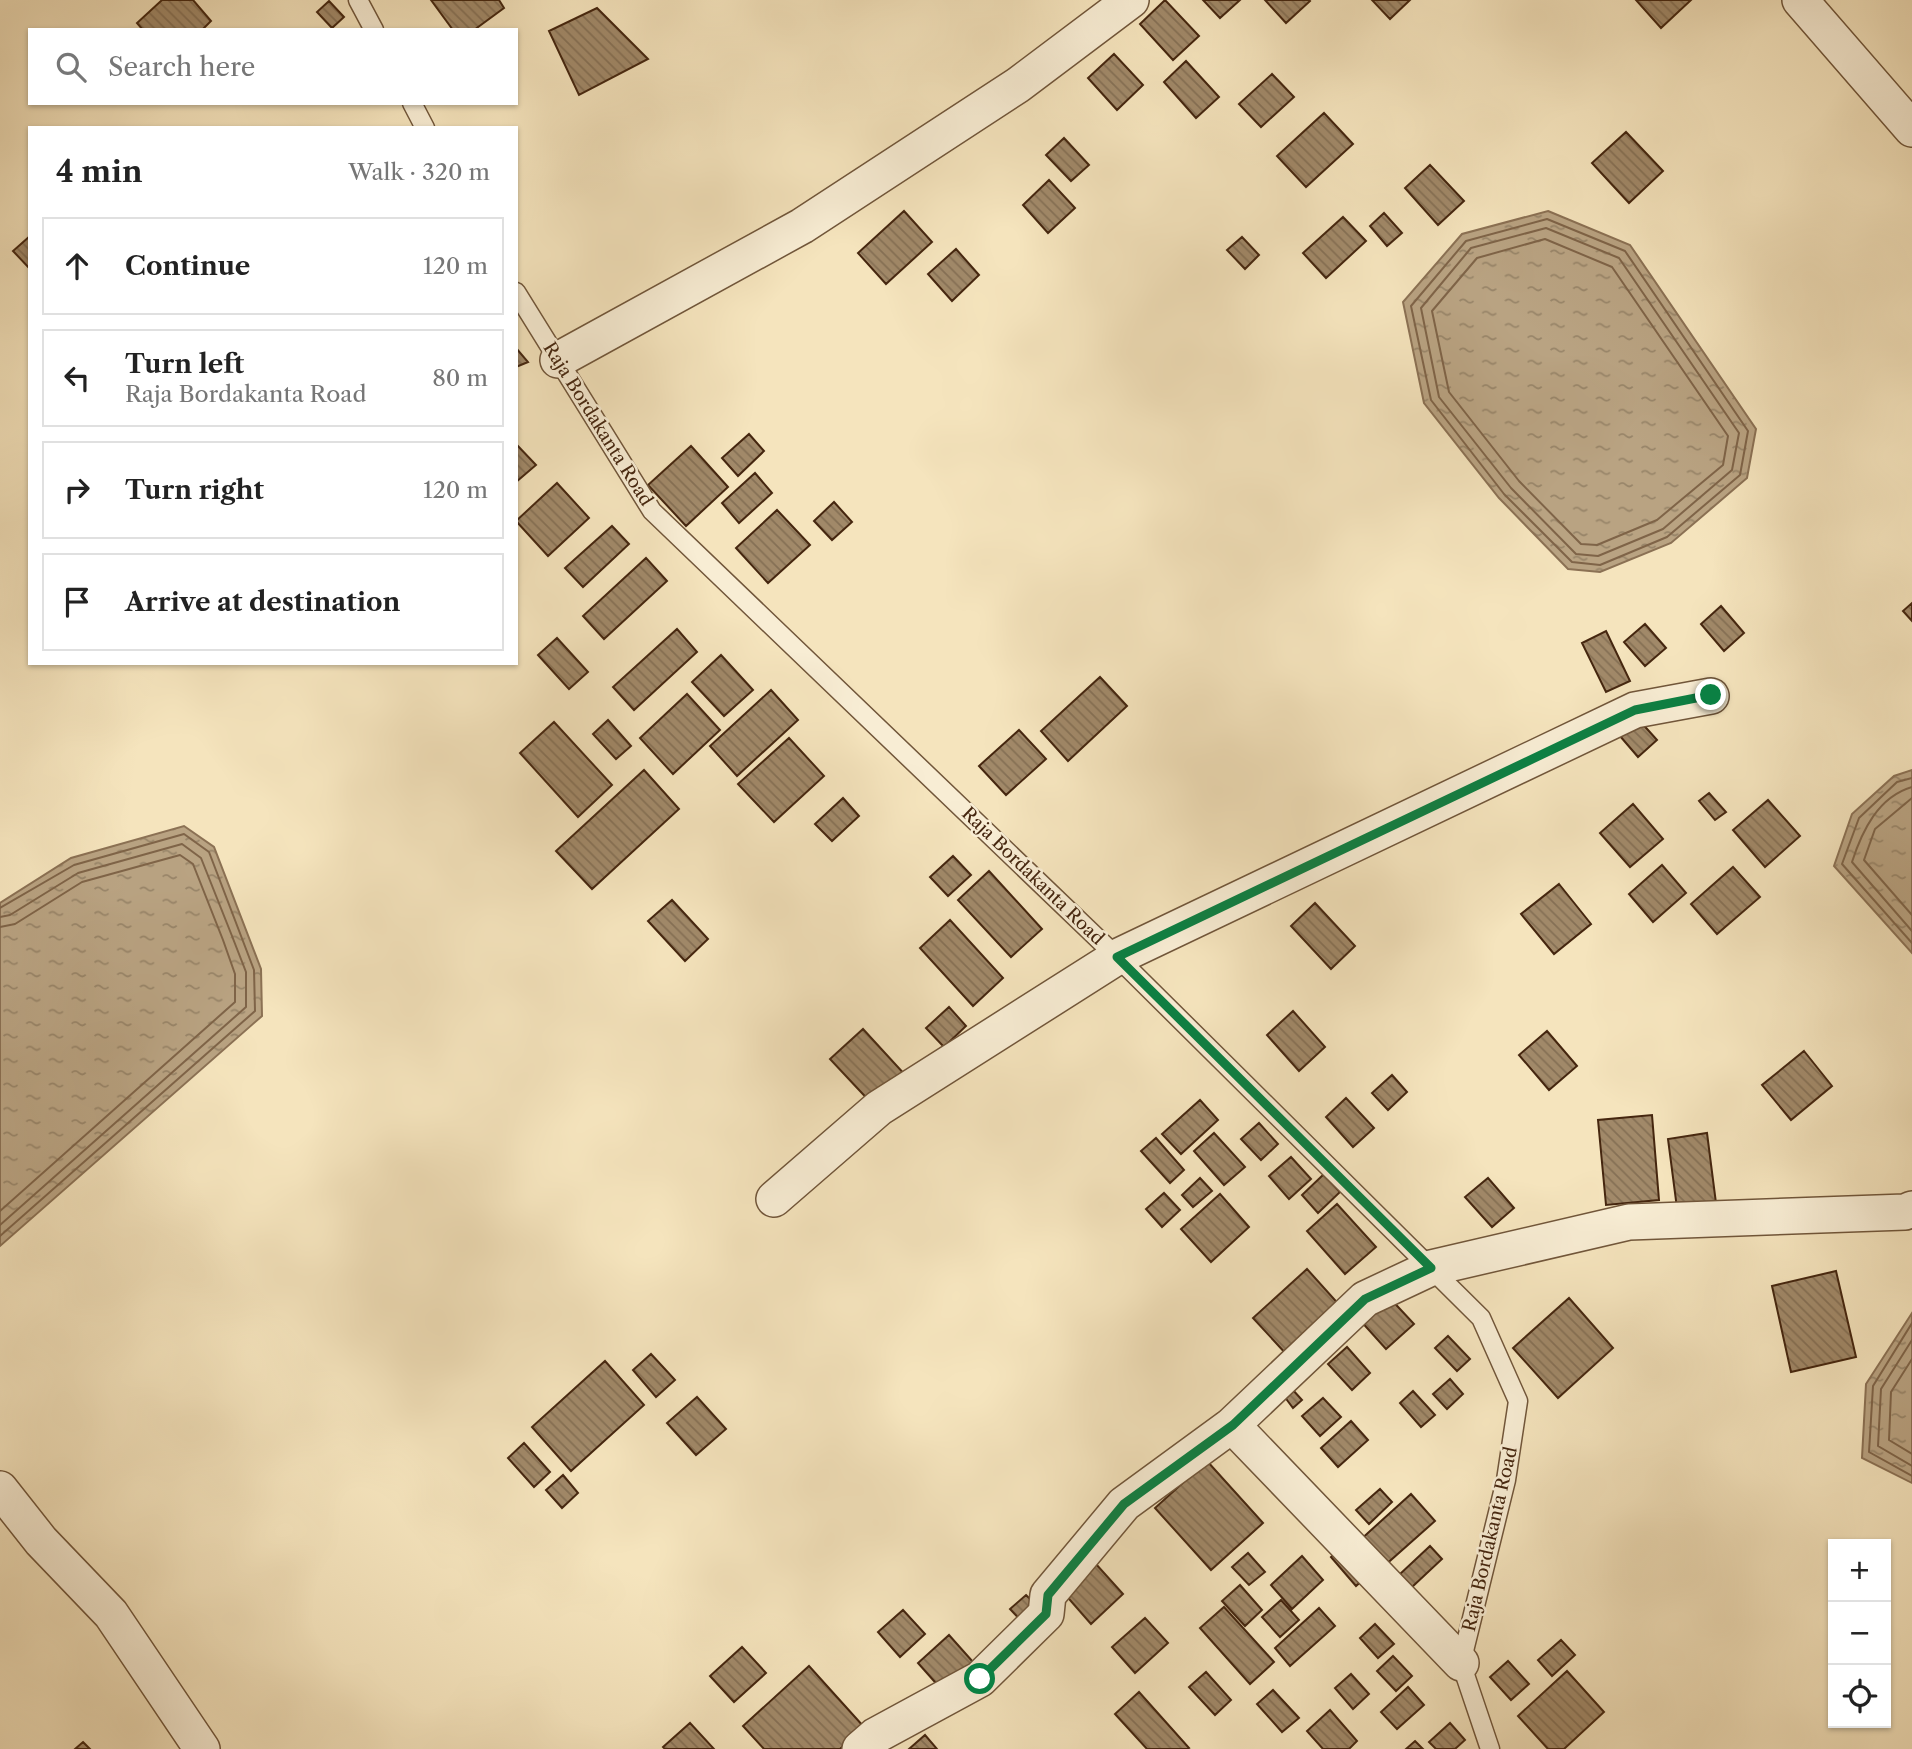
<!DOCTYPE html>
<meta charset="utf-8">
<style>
body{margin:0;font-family:"Libre Caslon Text",serif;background:#f2f2f2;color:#222}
.controls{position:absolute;right:21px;bottom:21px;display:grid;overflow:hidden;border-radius:0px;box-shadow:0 2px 5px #0004}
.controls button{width:63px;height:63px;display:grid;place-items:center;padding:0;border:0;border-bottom:2px solid #e0e0e0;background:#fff;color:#222;font:35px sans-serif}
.stop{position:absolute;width:21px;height:21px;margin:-16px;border:5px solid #0b8043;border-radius:50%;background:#fff}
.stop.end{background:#0b8043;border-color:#fff;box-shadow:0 2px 7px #0008}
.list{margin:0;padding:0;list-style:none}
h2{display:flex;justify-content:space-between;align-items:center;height:91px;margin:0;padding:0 28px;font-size:30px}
h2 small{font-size:23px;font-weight:400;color:#767676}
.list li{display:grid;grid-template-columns:46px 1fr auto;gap:21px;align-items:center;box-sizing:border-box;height:98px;margin:0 14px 14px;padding:0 14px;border:2px solid #e0e0e0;border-radius:0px}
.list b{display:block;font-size:26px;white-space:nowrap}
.list p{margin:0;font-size:23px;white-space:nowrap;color:#767676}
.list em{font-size:23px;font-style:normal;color:#767676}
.icon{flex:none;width:38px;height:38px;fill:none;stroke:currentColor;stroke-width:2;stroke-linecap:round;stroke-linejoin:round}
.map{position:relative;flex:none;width:1912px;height:1749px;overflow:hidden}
.search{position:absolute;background:#fff;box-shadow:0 2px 5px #0004;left:28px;top:28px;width:490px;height:77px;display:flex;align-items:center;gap:18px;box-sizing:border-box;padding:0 24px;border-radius:0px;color:#767676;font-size:26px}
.panel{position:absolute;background:#fff;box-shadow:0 2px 5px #0004;left:28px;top:126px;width:490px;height:539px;border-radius:0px}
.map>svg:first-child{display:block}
.water{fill:url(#water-ripples);stroke:#8b7154;stroke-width:2}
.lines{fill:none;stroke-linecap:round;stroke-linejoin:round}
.shore{stroke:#7f6448;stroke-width:2}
.building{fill:url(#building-back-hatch);stroke:#45260f;stroke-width:2}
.lane-casing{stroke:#71563a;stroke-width:21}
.street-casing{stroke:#71563a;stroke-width:38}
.lane{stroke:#f8edd4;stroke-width:18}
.street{stroke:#f8edd4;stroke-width:35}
.route{stroke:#0b8043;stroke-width:9}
.labels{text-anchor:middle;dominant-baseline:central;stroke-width:5;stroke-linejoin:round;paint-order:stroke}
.street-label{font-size:18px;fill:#45260f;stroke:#f8edd4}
</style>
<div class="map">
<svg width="1912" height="1749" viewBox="0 0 1912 1749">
<defs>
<pattern id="water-ripples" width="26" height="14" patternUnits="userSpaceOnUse" patternTransform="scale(1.75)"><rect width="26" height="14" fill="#b9a382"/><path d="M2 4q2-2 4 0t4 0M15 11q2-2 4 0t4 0" fill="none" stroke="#988569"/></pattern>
<pattern id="building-back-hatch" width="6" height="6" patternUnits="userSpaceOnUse" patternTransform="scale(1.75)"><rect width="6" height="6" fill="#a18969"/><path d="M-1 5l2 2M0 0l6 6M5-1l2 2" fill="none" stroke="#857055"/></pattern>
</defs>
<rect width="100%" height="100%" fill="#f5e4bd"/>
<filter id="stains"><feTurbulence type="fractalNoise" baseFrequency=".00286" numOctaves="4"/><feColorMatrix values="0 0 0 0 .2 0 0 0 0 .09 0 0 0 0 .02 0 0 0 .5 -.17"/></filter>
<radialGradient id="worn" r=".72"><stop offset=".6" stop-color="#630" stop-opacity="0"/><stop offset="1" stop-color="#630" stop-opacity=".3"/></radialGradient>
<path class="water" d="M1548,211l82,34 126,184 -9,49 -76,65 -71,29 -32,-3 -69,-71 -75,-95 -21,-101 59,-68z
M1912,770v183l-78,-87 18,-52 42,-38z
M184,826l30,21 47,122 1,47 -262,230v-343l71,-45z
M1912,1313v170l-50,-25 4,-74z"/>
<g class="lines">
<path class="shore" d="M1547,219l78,32 123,180 -8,44 -73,62 -67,28 -28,-3 -68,-68 -73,-94 -20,-94 55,-65z
M1546,228l73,30 120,175 -7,37 -69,59 -65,27 -22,-2 -65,-66 -72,-91 -18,-89 50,-60z
M1545,239l67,28 116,169 -5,29 -66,55 -60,25 -16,-1 -62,-63 -70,-89 -17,-81 45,-53z
M1912,778l-15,4 -38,36 -17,46 70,79
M1912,787c-34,10 -50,44 -60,75l60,69
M1912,798l-37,31 -11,31 48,55
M0,908l74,-43 110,-31 25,18 45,118 1,41 -255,225
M0,917l10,-2 68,-42 104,-29 19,14 31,78 14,36v35l-246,218
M0,927l15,-3 67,-42 98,-27 13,9 30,76 12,34v28l-235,209
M1912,1323l-39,63 -4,66 43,24
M1912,1340l-31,49 -3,57 34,20
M1912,1359l-21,33 -2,48 23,14"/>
</g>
<path class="building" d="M162,0h31l18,21 -9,9h-59l-6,-7z
M431,0h68l5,8 -30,22h-21z
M1165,0l34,36 -26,24 -33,-36z
M1203,0h37l-20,18z
M1265,0h44l1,1 -24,22z
M1372,0h38l-20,19z
M1636,0h55l-30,28z
M329,1l15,16 -12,11 -15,-16z
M597,8l51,51 -69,36 -30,-64z
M1114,54l29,31 -26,25 -29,-32z
M1186,61l33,36 -23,21 -32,-36z
M1272,74l22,23 -33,30 -22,-23z
M1324,113l29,31 -47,43 -29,-31z
M1626,132l37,39 -34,32 -37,-40z
M1064,138l25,27 -18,16 -25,-26z
M1430,165l34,36 -26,24 -33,-37z
M1049,180l26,28 -27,25 -25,-28z
M904,211l28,31 -46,42 -28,-31z
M1384,213l18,20 -15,13 -17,-20z
M1343,217l23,24 -40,37 -23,-25z
M30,236v33l-17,-18z
M1242,237l17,18 -14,14 -18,-19z
M956,249l23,26 -27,26 -24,-27z
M516,348l12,14 -12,5z
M749,434l15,17 -26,25 -16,-18z
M516,444l20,21 -20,17z
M691,446l37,41 -42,39 -38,-41z
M755,473l17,20 -33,30 -17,-20z
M557,483l32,35 -41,38 -32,-35z
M834,502l18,20 -20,18 -18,-19z
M777,510l33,35 -42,38 -32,-35z
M612,526l17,18 -46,43 -18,-19z
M646,558l21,23 -63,58 -21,-23z
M1912,603v18l-9,-10z
M1721,606l23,27 -20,18 -23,-27z
M1645,624l21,24 -21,18 -21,-24z
M677,629l20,23 -63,58 -21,-23z
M1606,631l24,50 -24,11 -24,-49z
M557,638l31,34 -19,17 -31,-34z
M721,655l32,35 -29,26 -32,-34z
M1100,677l27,29 -59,55 -27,-30z
M771,690l27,30 -61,56 -27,-30z
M687,694l33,36 -47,44 -33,-36z
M608,720l23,26 -15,13 -23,-25z
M1639,720l18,20 -19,17 -18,-21z
M554,722l58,63 -34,32 -58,-64z
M1019,730l27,29 -40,36 -27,-29z
M789,738l35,38 -50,46 -36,-38z
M644,770l35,39 -87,80 -36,-38z
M1709,793l17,19 -11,8 -16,-19z
M843,798l16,18 -27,25 -17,-17z
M1768,800l32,36 -35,31 -32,-37z
M1633,804l30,35 -33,28 -30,-34z
M953,856l18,19 -23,21 -18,-19z
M1662,865l24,28 -33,29 -24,-28z
M1733,867l27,30 -43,37 -26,-30z
M989,871l53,58 -31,28 -53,-57z
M1559,884l32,40 -37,30 -33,-40z
M672,900l36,39 -23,22 -37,-40z
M1315,903l40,43 -24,23 -40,-43z
M950,920l53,58 -30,28 -53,-58z
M949,1007l17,19 -22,21 -18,-19z
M1293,1011l32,36 -26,24 -32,-36z
M863,1029l44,48 -32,30 -45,-48z
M1547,1031l30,35 -28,24 -30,-35z
M1804,1051l28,35 -41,34 -29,-35z
M1392,1075l15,17 -19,18 -16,-17z
M1346,1098l28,30 -21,19 -27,-30z
M1200,1100l18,20 -37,34 -19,-20z
M1652,1115l7,85 -53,5 -8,-85z
M1259,1123l19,21 -17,16 -20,-21z
M1214,1133l31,34 -21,18 -30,-34z
M1707,1133l10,78 -39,5 -10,-77z
M1156,1138l28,32 -14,13 -29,-32z
M1291,1157l20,22 -22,20 -20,-23z
M1324,1174l16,18 -22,21 -16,-18z
M1200,1178l12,13 -19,16 -11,-12z
M1488,1178l26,30 -22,19 -27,-30z
M1164,1193l16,17 -18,17 -16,-18z
M1220,1194l29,33 -38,35 -30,-33z
M1337,1204l39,43 -31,27 -38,-43z
M1307,1269l35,39 -54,48 -35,-38z
M1836,1271l20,86 -65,15 -19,-86z
M1386,1294l28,30 -28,25 -27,-30z
M1569,1298l44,50 -55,50 -45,-50z
M1448,1336l22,23 -13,12 -22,-23z
M1347,1347l23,26 -18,17 -24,-26z
M651,1354l24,26 -19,17 -23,-27z
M605,1361l39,44 -73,66 -39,-44z
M1450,1379l13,15 -16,15 -14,-15z
M1292,1389l10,11 -9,8 -9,-12z
M1413,1391l22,24 -14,12 -21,-24z
M697,1397l29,32 -30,26 -29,-32z
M1323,1398l18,19 -21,19 -18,-20z
M1351,1421l17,19 -30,27 -17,-19z
M524,1443l26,29 -16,15 -26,-29z
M1207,1461l56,62 -52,47 -56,-62z
M563,1475l15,18 -16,15 -16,-18z
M1380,1489l12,13 -23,22 -13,-14z
M1411,1494l24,27 -52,46 -24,-26z
M1347,1543l26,28 -17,15 -25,-29z
M1430,1546l12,13 -30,28 -12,-13z
M1248,1553l17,19 -16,13 -17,-18z
M1302,1556l21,24 -31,29 -21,-24z
M1095,1563l28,31 -32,30 -28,-32z
M1240,1585l22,25 -17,16 -23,-25z
M1026,1595l14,14 -16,15 -14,-15z
M1281,1600l18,20 -19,17 -18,-20z
M1224,1607l50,55 -24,22 -50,-56z
M1319,1608l16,18 -45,40 -15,-18z
M903,1610l22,24 -25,23 -22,-25z
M1145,1618l23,25 -33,30 -23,-26z
M1375,1624l19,20 -16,14 -18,-20z
M949,1635l24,27 -31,28 -24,-27z
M1561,1640l14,15 -23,21 -14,-16z
M742,1647l24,26 -32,29 -24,-26z
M1393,1656l19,20 -16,15 -19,-20z
M1508,1661l21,23 -18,16 -21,-23z
M809,1666l55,61 -24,22h-76l-21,-23z
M1567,1671l37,41 -40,37h-16l-30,-33z
M1206,1672l25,28 -16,15 -26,-28z
M1351,1674l18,20 -16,15 -18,-21z
M1408,1687l16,18 -27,24 -16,-17z
M1273,1690l26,28 -17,14 -25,-28z
M1139,1692l50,56 -2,1h-40l-32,-35z
M1330,1710l27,31 -8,8h-26l-16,-18z
M690,1723l24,26h-49l-2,-2z
M1450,1723l15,17 -10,9h-19l-7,-7z
M925,1735l12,14h-28z
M1415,1741l8,8h-17z
M83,1742l7,7h-15z"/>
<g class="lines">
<g class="lane-casing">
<path id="lane" d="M358,0l16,30
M412,103l13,25
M516,292l136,219 465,446 364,361 37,83 -12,79 -45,183 29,86"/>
</g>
<g class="street-casing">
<path id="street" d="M1800,0l112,129
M558,360l244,-134 216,-141 113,-85
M774,1199l105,-91 238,-151 518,-247 76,-14
M1232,1425l229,238
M0,1489l41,52 70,73 91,135
M860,1749l15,-13 105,-57 66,-65 2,-19 76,-91 108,-79 133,-126 66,-31 198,-46 276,-10 7,-3"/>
</g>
<use href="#lane" class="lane"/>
<use href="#street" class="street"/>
</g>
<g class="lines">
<path class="route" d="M980,1679l66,-65 2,-19 76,-91 109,-79 132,-126 66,-31 -314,-311 518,-247 76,-15"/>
</g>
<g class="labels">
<g class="street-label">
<text transform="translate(598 424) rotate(58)">Raja Bordakanta Road</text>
<text transform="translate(1033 876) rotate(44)">Raja Bordakanta Road</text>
<text transform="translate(1490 1539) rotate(-77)">Raja Bordakanta Road</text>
</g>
</g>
<rect width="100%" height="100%" filter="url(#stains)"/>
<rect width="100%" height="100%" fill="url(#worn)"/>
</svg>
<div class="controls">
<button>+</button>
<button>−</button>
<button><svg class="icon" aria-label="locate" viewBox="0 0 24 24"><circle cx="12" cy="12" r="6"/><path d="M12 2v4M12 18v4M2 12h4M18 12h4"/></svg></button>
</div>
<div class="stop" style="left:980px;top:1679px"></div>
<div class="stop end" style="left:1711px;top:695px"></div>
<div class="search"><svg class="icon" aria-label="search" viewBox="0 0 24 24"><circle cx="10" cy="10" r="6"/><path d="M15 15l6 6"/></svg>Search here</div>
<section class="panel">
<h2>4 min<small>Walk · 320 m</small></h2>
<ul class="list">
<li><svg class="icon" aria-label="ahead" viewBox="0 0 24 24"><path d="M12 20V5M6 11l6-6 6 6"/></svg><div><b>Continue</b></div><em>120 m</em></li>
<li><svg class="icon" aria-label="left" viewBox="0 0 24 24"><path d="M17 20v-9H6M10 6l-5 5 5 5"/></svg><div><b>Turn left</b><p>Raja Bordakanta Road</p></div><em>80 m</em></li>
<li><svg class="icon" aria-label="right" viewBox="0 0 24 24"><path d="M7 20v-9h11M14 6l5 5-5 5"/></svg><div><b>Turn right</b></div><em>120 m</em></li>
<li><svg class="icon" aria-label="arrive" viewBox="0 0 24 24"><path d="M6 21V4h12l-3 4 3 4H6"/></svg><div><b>Arrive at destination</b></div></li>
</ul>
</section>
</div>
